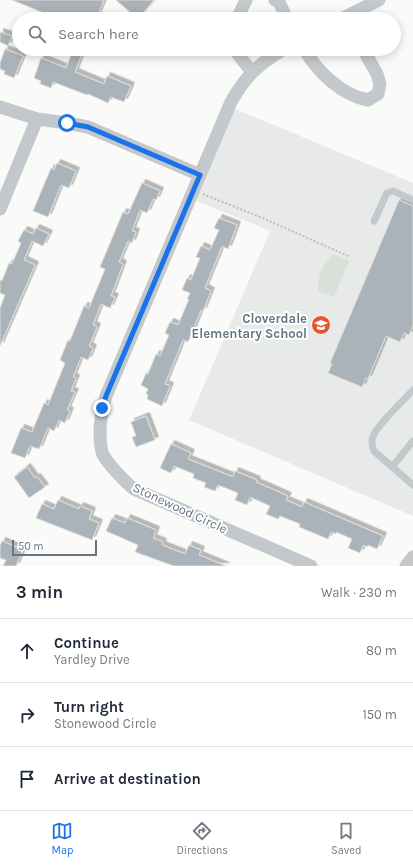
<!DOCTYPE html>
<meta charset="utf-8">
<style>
body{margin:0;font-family:Karla,sans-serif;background:#f6f6f7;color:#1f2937}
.scale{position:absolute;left:12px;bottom:10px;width:85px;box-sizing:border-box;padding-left:4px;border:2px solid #657683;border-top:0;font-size:11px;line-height:14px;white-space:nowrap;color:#657683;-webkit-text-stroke:3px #fff;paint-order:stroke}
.stop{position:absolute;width:12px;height:12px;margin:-9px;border:3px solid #1a73e8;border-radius:50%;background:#fff}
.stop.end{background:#1a73e8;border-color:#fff;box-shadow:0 1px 4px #0008}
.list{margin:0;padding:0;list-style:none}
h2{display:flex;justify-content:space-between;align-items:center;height:52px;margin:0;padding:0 16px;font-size:17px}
h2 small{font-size:13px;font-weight:400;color:#747a83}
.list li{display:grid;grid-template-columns:26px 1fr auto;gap:12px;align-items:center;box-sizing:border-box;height:64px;padding:0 16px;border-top:1px solid #e0e1e3}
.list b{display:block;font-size:15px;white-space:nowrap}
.list p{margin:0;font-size:13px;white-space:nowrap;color:#747a83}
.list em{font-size:13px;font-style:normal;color:#747a83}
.icon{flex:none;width:22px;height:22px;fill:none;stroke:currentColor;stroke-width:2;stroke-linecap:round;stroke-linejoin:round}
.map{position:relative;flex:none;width:413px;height:566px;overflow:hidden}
.search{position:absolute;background:#fff;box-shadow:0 2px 10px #0003;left:12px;right:12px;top:12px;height:44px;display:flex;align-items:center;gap:10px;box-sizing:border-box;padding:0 14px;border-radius:22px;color:#747a83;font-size:15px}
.sheet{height:244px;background:#fff}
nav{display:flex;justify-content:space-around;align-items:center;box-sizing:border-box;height:56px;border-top:1px solid #e0e1e3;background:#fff;font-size:11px;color:#747a83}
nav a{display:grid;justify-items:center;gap:2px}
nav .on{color:#1a73e8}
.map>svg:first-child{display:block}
.built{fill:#e8e9e9}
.green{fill:#dadfd7}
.building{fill:#aab3b9;stroke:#dcdcda;filter:url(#shadow)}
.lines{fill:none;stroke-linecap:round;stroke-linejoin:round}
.path{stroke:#bbbfc2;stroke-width:2;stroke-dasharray:2 2;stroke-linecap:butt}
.lane{stroke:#c3c8cc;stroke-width:7}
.street{stroke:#c3c8cc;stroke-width:13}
.route{stroke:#1a73e8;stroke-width:5}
.labels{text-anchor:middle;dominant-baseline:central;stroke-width:4;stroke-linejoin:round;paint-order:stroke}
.poi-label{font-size:13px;font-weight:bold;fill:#657683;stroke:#fff;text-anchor:end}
.street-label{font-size:13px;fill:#657683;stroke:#fff}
</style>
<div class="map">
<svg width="413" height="566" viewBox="0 0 413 566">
<defs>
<filter id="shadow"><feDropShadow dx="3.5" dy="-3.5" stdDeviation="0" flood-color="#0004"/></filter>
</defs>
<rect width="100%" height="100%" fill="#fafaf8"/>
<path class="built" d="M233,108l180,75v333l-224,-96 81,-189 -76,-31z"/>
<path class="green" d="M333,254l16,7 -15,36 -16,-6c0,-16 4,-26 15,-37z"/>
<path class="building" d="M12,0h92l-8,19h-37z
M116,0h38l-16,19z
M0,32l12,4 -4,10 -8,-4z
M5,49l18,7 -9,22 -10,-4 1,-3 -5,-2v-6z
M73,50l9,4 -7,18 29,12 3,-8 24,10 -7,16 -13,-5 -3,6 -20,-9 -1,1 -34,-13 -2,6 -11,-4 1,-3 -7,-3 7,-20 25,10z
M57,163l19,8 -7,17 -8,-3 -13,32 -15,-6 18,-43 3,2z
M142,183l18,8 -4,9 -3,-1 -6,14 -7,-3 -8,21 4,1 -4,11 -4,-2 -9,21 4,2 -12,32 4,1 -5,11 -9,-4 -8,21 4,2 -8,19 4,2 -5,12 -7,-3 -8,20 3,1 -5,13 4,1 -8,18 3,1 -5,12 -6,-3 -5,11 -6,-3 -9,21 -9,-3 -5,12 -14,-5 10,-25 11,4 12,-29 4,2 17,-42 -5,-3 8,-20 2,1 14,-35 5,2 16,-39 -5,-2 23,-55 5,2z
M399,200l14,6v119l-4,10 -5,-2 -4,9 -14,-6 -18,43 -2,-1 -4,9 -34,-14 4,-9 -2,-1z
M219,218l18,7 -9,24 -6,-3 -17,42 6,3 -8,20 -2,-1 -13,32 -5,-2 -18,44 5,2 -8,20 -15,-7 1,-4 -2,-1 2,-5 -7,-4 5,-12 2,1 8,-20 4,2 9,-21 -4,-2 5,-11 8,3 11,-26h-2l3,-6 -8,-3 5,-12 4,2 9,-22 -4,-1 5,-11 9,4 9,-20 -5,-2z
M36,228l13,6 -6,12 -11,-5 -8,19 11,5 -35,81v-38l5,-13 -5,-2v-13l2,1 7,-18 3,1 9,-21 -3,-2 6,-11 9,4z
M146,416l9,24 -19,7 -4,-10 4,-1 -5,-14z
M171,444l20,9 -3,6 45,18 2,-6 22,9 -1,2 32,14 -2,4 16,7 2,-5 79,34 -6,13 -9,-4v2l-5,-2 -3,8 -12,-5 4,-9 -16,-7v2l-5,-2 -3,7 -29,-12 1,-3 -20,-8 -2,3 -12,-5 4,-8 -20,-9 -3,8 -12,-5 3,-7 -20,-8 -3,6 -11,-4 2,-4 -13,-5 1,-4 -20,-8 -3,7 -11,-5z
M27,467l8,11 2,-1 8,10 -16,11 -15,-21z
M58,500l21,9 1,-3 12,5 -3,8 10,4 -7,17 -56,-22 6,-14 12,5z
M112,518l13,5 2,-5 29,12 -3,8 10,4 -1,3 23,9 4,-9 12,5 -2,5 27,11h-52l-39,-14 3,-7 -32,-14z
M2,541l21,9 -7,16h-13l3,-6 -6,-2v-12z"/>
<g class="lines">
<path class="path" d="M203,194l62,25 85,38"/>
<path class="lane" d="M374,221l13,-28 6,-2 20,9
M413,390c-10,11 -34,33 -40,46 -2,5 -1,10 1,15l39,34
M392,467l21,-26"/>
<path class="street" d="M275,0l4,2 8,17
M237,19l9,-19
M341,19l38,-19
M234,49l18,23
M284,49c-26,15 -39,28 -53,53l-125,294c-5,17 -8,39 -4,56 2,8 24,31 32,37l177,77
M304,49c14,23 37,46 64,51l10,-6 2,-10 -3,-10 -14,-25
M0,107l37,12 30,4 21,4 112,48
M0,209l37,-90
M406,566l7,-9"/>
</g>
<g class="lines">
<path class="route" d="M67,123l21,4 112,48 -94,221 -4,12"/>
</g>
<defs>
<g id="school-disc" transform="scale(1)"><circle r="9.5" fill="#e4572e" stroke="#fff"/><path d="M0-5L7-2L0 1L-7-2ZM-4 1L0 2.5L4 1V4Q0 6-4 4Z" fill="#fff"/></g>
</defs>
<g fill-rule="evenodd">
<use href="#school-disc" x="321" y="325"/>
</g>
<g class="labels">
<g class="poi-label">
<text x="307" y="318">Cloverdale<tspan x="307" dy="15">Elementary School</tspan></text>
</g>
<g class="street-label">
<text transform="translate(180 508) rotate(25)">Stonewood Circle</text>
</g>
</g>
</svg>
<div class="scale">50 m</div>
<div class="stop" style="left:67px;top:123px"></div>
<div class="stop end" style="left:102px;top:408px"></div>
<div class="search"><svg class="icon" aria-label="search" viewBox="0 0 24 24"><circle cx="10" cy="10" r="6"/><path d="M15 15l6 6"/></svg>Search here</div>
</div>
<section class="sheet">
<h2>3 min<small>Walk · 230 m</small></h2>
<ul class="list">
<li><svg class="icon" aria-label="ahead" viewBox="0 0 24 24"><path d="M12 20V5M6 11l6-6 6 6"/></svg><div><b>Continue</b><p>Yardley Drive</p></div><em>80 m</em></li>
<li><svg class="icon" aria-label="right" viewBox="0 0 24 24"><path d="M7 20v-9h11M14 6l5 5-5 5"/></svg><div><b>Turn right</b><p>Stonewood Circle</p></div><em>150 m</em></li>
<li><svg class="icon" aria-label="arrive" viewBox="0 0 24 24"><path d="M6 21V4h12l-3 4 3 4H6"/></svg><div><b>Arrive at destination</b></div></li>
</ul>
</section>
<nav>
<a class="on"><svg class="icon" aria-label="map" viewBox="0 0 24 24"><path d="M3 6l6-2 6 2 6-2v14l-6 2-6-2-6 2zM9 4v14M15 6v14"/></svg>Map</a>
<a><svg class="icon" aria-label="directions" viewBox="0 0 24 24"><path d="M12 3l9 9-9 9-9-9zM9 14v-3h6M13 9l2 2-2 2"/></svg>Directions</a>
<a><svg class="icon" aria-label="saved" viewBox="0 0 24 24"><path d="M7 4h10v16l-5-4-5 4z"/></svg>Saved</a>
</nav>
